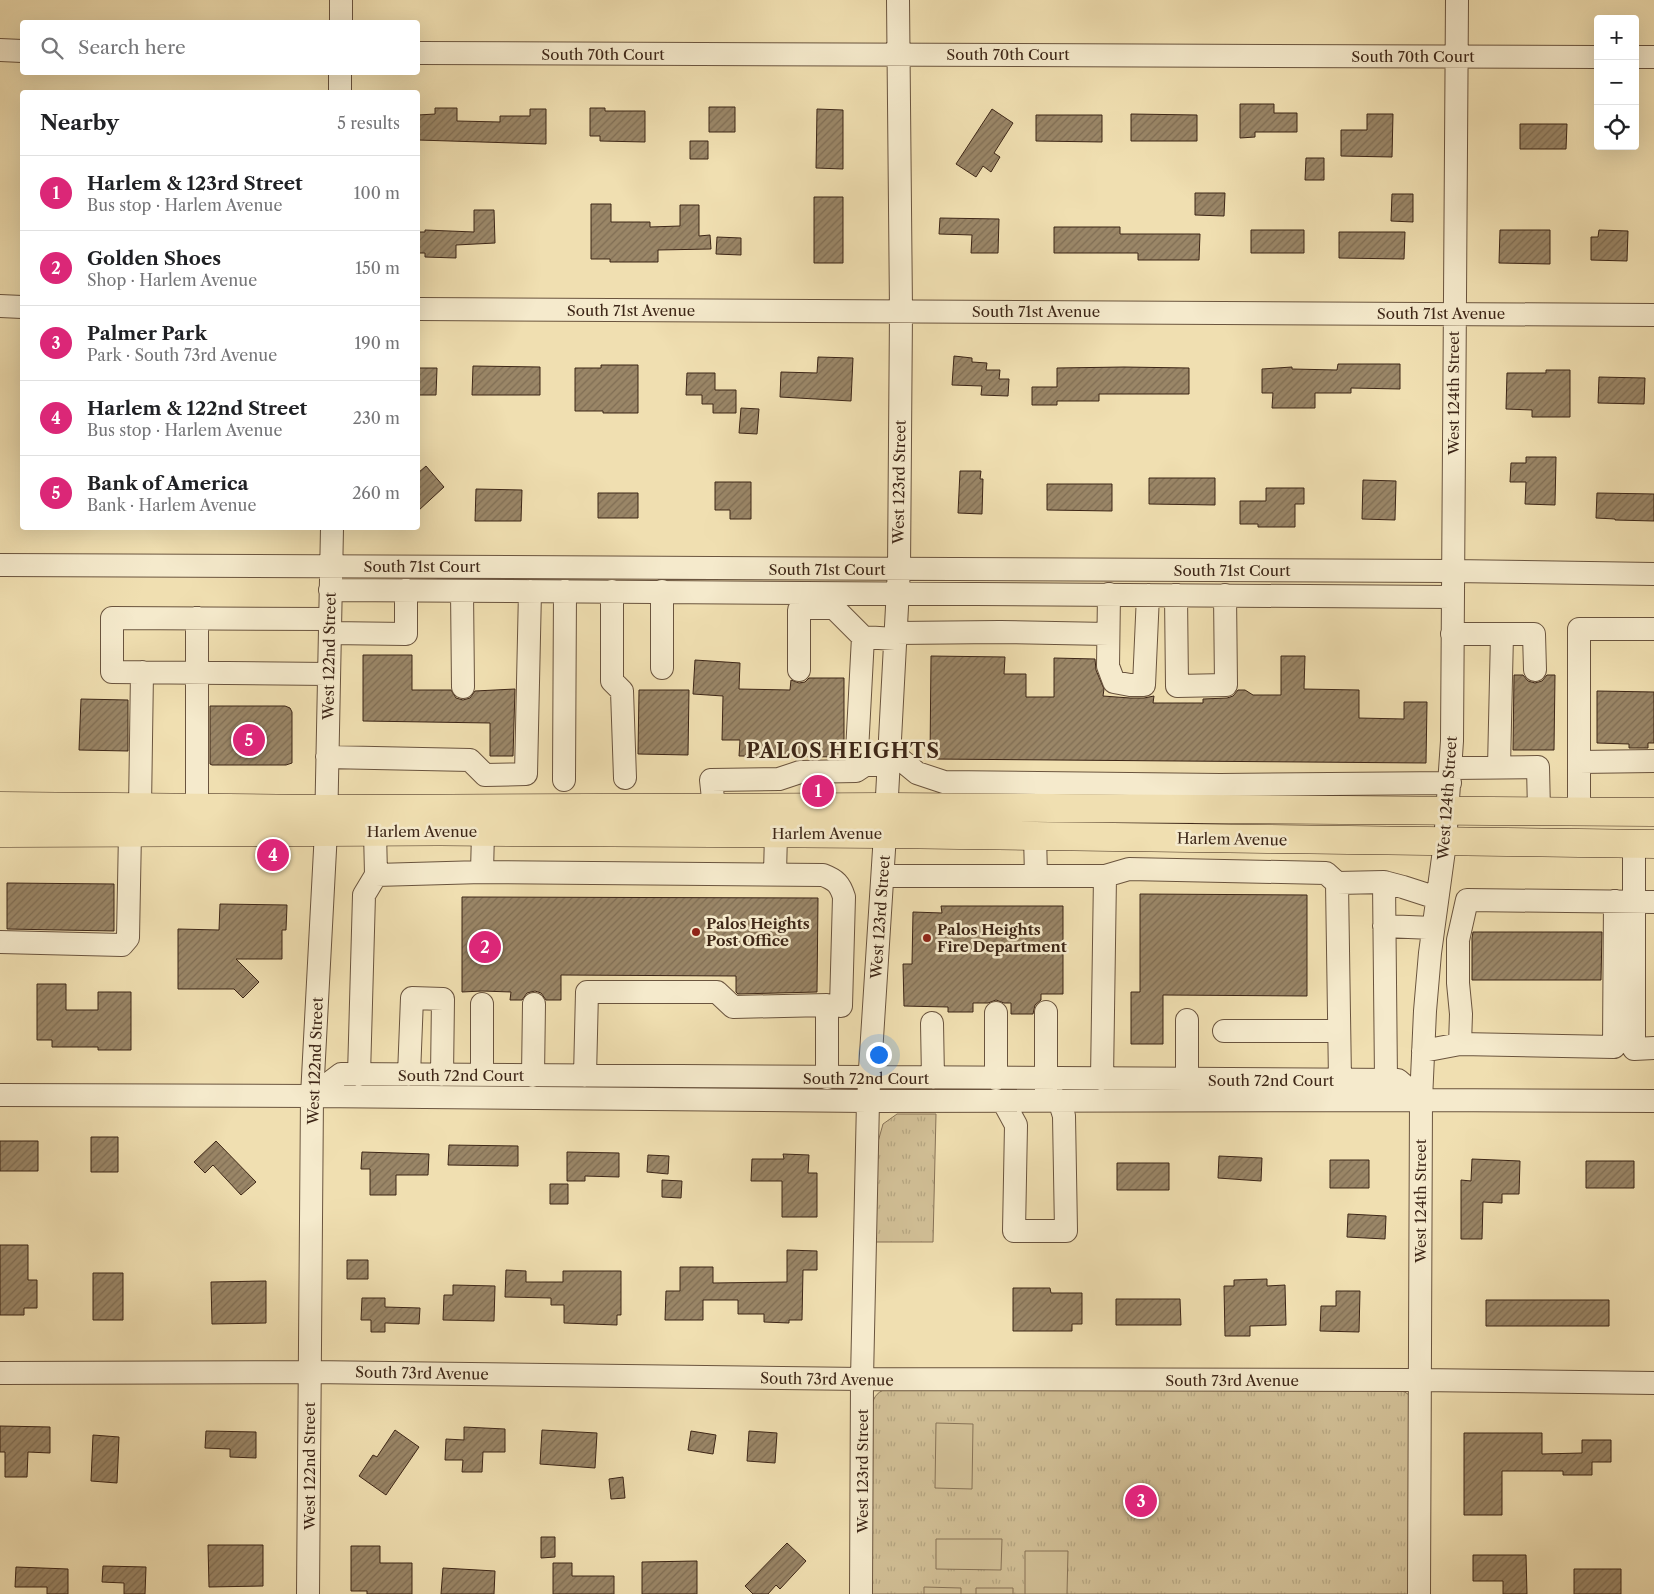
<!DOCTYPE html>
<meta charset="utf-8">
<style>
body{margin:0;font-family:"Libre Caslon Text",serif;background:#f6f6f6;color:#202124}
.controls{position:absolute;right:15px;top:15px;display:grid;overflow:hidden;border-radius:5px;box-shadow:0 5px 20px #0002}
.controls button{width:45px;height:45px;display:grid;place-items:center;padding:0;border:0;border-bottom:1px solid #e0e0e0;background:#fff;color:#202124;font:25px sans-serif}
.you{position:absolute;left:878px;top:1054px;width:18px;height:18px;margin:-12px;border:4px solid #fff;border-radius:50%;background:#1a73e8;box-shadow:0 0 0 8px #1a73e833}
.badge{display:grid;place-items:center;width:32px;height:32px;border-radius:50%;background:#db2777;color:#fff;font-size:16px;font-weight:700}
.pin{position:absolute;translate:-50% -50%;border:2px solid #fff;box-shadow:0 1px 5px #0006}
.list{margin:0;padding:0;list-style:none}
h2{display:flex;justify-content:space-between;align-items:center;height:65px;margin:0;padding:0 20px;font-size:21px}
h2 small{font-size:16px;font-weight:400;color:#757577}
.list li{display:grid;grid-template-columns:32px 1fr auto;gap:15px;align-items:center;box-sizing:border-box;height:75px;padding:0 20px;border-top:1px solid #e0e0e0}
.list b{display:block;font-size:19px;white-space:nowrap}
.list p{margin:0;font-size:16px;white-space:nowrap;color:#757577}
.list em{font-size:16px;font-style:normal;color:#757577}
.icon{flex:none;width:28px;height:28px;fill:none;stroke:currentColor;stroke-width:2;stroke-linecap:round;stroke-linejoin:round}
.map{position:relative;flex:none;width:1654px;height:1594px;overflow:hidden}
.search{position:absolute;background:#fff;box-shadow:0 5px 20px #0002;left:20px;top:20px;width:400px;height:55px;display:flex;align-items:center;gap:12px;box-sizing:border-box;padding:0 18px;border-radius:5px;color:#757577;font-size:19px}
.panel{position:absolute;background:#fff;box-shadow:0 5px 20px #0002;left:20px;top:90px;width:400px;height:440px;border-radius:5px}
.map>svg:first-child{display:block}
.grass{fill:url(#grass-tufts);stroke:#887357}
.garden{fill:#d2c097;stroke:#887357}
.building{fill:url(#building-hatch);stroke:#3d2617}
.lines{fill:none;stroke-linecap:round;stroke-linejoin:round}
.minor-casing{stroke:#6a543e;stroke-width:24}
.major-casing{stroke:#3d2617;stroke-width:29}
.minor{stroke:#f5eacc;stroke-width:22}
.major{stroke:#f0dfb1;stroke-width:28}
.poi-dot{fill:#8f2418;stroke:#f5eacc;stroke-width:2}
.labels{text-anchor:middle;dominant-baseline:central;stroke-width:5;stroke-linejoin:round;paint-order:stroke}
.street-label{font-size:15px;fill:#3d2617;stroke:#f5eacc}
.poi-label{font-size:15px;font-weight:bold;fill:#3d2617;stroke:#f5eacc;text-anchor:start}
.district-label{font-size:20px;font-weight:bold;letter-spacing:1px;fill:#3d2617;stroke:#f5eacc}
</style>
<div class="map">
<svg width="1654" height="1594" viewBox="0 0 1654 1594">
<defs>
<pattern id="grass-tufts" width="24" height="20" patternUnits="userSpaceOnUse" patternTransform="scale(1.25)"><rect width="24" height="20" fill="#d2c097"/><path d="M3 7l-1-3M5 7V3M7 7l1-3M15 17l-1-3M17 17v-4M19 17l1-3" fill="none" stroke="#b5a581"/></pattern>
<pattern id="building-hatch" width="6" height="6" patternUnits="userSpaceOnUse" patternTransform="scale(1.25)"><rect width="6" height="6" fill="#9a8667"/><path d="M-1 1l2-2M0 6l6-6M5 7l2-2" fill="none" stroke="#7f6d54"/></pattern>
</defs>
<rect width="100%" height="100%" fill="#f0dfb1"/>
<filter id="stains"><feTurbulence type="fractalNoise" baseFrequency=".004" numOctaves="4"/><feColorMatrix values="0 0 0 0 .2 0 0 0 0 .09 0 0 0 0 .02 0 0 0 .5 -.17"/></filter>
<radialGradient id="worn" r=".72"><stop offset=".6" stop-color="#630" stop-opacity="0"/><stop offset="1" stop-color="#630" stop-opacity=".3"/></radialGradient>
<path class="grass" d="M897,1114h39l-3,128h-58l1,-93 7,-25z
M890,1388l506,2 9,2 4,3v199h-539l1,-186c3,-13 7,-17 19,-20z"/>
<path class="garden" d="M936,1423l37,1 -1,65 -37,-1z
M936,1539h66l-1,31 -65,-1z
M1025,1551h43l-1,43h-42z
M924,1587l37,1v6h-37z
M976,1588h37v6h-37z"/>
<path class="building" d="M1240,104h34v9h23v19h-42v5l-15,1z
M709,107h26v25h-26z
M435,108h22v13l43,1v-6h30v-7h16v35l-128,-4v-25l17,-1z
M590,108h15v3h40v31l-45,-1v-5h-10z
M817,109l26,1v59l-27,-1z
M992,109l21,14 -19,30 6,4 -9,15 -8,-6 -7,11 -20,-13z
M1131,114l66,1v26h-66z
M1367,114h26l-1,43 -51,-1v-26h26z
M1036,115h66v27l-66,-1z
M1520,124h47l-1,25h-46z
M690,141h18v18h-18z
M1306,158h18v22h-19z
M1195,193h30l-1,23 -29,-1z
M1392,194h21v28l-22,-1z
M814,197h29v66h-29z
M591,204h20v18h39v5l30,-1v-21h19v31l11,-1 1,14 -53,1v12h-48v-3h-19z
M474,210h20l1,33 -39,2v13l-31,-1v-4h-7v-21h7v-2l49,2z
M940,218l59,1 -1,34h-27l1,-18 -33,-1z
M1054,227h66v7h80l-1,26h-61v-7h-84z
M1251,230h53v23h-53z
M1500,230h50v34l-51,-1z
M1599,230l29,1 -1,30 -36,-1v-23h7z
M1339,232h66l-1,27 -65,-1z
M717,237l24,1v17l-25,-1z
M954,356l18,2v4l15,1 -1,7h14l-1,9h10l-1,17 -27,-1 1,-9 -30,-1z
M818,357l35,1 -2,43 -71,-4 1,-25 36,1z
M1338,364h62v25l-49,-1v5h-36v15h-43l1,-15h-11v-24l30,-2v2l45,1z
M601,365h37v48h-35v-2h-28v-43h26z
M473,366l67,1v28h-68z
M1124,367l65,1v26h-90v7h-42v4h-25v-18h25v-19z
M418,368h19l-1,27h-18z
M1546,370h24v47h-38v-7l-26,-1 1,-36h39z
M687,373h28v17h21v23h-23v-9h-11v-9h-16z
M1599,377l46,1 -1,26 -46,-1z
M741,408l18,1 -2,25 -18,-1z
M1526,457h30l-1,48 -30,-1 1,-22h-16l1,-19h15z
M426,466l18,21 -26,24v-38z
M960,471h21l-1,8h3l-1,35 -24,-1z
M1149,478h66v27l-66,-1z
M1363,480l33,1 -1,39 -33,-1z
M715,482h36v37h-21v-9h-15z
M1047,484h65v27l-65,-1z
M1266,488h38v16h-9v23h-37v-3h-18v-23h26z
M476,489l46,1 -1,31h-46z
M598,493h40v25h-40z
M1597,493l57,1v27l-39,-1v-1l-19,-1z
M363,655h49v35h39l5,8 7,2 7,-2 5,-7 40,-2 -2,67h-23v-33l-127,-2z
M931,656l74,1 -1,17h22v23h28v-39l41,1 1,11 8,19 -1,7 27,2h14l10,-2 -1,7h50v-4l24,-1 6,-2 5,-6h7l8,5h28v-39h24l-1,33 55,1v28l45,1v-17h23l-1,61 -496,-4z
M695,660l45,3 -1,26 51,1 1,-10 8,3 6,-1 4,-4h35v79l-105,-1 1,-16h-18l1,-44 -30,-2z
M1514,675h9l5,6 7,2 7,-2 5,-6h8l-1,75h-41z
M639,690h50l-1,65 -50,-1z
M1597,691l57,1v51h-6v5h-19v-4l-32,-1z
M81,699l47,1v51l-49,-1z
M210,706h75l5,2 2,4v51l-6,2h-74l-2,-1z
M7,883l107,1v47l-107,-2z
M1140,894l167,1v101l-144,-1v49h-32v-52h9z
M462,897l356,1 -1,94 -79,2 -2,-2v-16l-175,-1v25h-15l-5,-7 -6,-2 -8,2 -5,7h-12l1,-8 -29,-1 -20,1z
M220,904l67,1 -1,25h-4v29h-46l23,23 -16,16 -9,-9h-56v-60l41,1z
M941,906h122v88h-22v6l-6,5 -2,9h-22v-11h-7l-8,-3 -8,3h-15v9h-25v-5l-44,-1 -1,-42h9l1,-52 29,1z
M1473,932h129l-1,48h-129v-42z
M37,984h29v26h32v-18h33v58h-33v-3h-46v-7h-15z
M91,1137h27v35h-27z
M0,1141h38v30h-38z
M216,1141l40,41 -15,13 -28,-30 -8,8 -11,-11z
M449,1145l69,1v20l-70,-1z
M362,1152l67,2 -1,21h-32v20h-26v-26h-9z
M567,1152l52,1v24l-34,-1v5h-18z
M783,1154l26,1 -1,18h9v44h-35v-36h-31l1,-22h32z
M648,1155l21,1 -1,18 -21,-2z
M1219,1156l43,2 -1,23 -43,-3z
M1472,1159l48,2 -1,33h-17v9l-19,-1 -1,37h-21v-59l10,1z
M1330,1160h39v28h-39z
M1586,1161h48v27h-48z
M1117,1163h52v27h-52z
M662,1180l20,1 -1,17 -19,-1z
M550,1184h18v20h-18z
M1348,1214l38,2 -1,23 -38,-2z
M0,1245h28v35h9v28h-13v7h-24z
M787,1250l30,1v19h-14l-1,50h-13v3l-25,-1v-8h-26v-14h-35v20h-38l1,-29h14v-24h33v16l74,-1z
M347,1260h21v19h-21z
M506,1270l20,1v11h37v-11h58v44h-4v10l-53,-2v-18h-13v-7l-46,-1z
M93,1273h30v47h-30z
M1267,1279v7l18,-1 1,40 -36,1v10h-25l-1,-50h10v-6z
M266,1281v42l-54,1 -1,-42z
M453,1285l42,1 -1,35 -51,-1 1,-25h9z
M1013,1288h37l1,5h31v31h-10v7h-59z
M1336,1291h24l-1,41 -39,-1 1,-25h15z
M362,1298h23v9l35,1 -1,16 -34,-1v9h-14v-12h-10z
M1116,1299h64l1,26h-65z
M1486,1300h123v26h-123z
M0,1426l50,1v26l-22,-1 -1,25h-22v-25h-5z
M464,1427l41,2v23h-22l-1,20h-20l1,-12h-18l1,-21 18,1z
M395,1430l24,17 -33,48 -27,-19 14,-21 4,2z
M542,1430l55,3 -2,35 -55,-4z
M206,1431l50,1v26l-26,-1v-8l-25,-1z
M691,1431l25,4 -3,19 -25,-4z
M749,1431l28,2 -2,30 -28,-2z
M1464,1433h78v21l40,-1v-13h29v22h-19v13h-29v-4h-61v44h-38z
M93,1435l26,2 -2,46 -26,-2z
M623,1477l2,21 -14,1 -2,-20z
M541,1537h14v20l-14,1z
M787,1543l19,18 -26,28 -4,-4 -8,9h-15l-8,-8z
M208,1545h55v41l-54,1z
M351,1546h29v17h32v31h-45v-3h-16z
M1473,1555h53l1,39h-24v-13h-30z
M697,1561v33h-55v-32z
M553,1563h19v13h42v18h-61z
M103,1566l43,1 -1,27h-21v-11l-22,-1z
M16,1567l52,2v25h-21v-7h-32z
M443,1568l52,3 -1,23h-53z
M1574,1569h47v25h-47z"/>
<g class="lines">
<g class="minor-casing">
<path id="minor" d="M341,0v22
M0,50l22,1
M418,53l1180,4
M1635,57h19
M340,92v-20
M0,306l22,1
M418,309l1236,6
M0,565l1452,6 202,3
M330,590l1122,7
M462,591l1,96
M612,591v90l10,10 3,87
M662,591v77
M1109,594l-1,72 6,16 16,3h14l4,-90
M1176,595l1,91 49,-1 -1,-90
M197,618v190
M330,633l76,1v-44
M895,633l105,-1 108,2
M1452,634h82l1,36
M799,670v-60l10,-2h25l29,29
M329,674l-217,-2v-54l218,1
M889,750l28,23 27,9 276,3 230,-2
M327,757l143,3 15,15 41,-1 4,-183
M1579,762l75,-1
M1499,767l3,-133
M1451,768l87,-1 1,44
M856,771l7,-134 32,2
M564,780l1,-189
M140,808l2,-136
M714,808l-3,-28 68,-1 21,-7 56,-1 9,-6h23
M1579,811v-182h75
M1035,836l1,40
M1634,844v205l20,-1
M482,872l1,-40
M775,874l1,-41
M376,875l106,-3 341,3c13,5 17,9 21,22l-3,109
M883,876h222l-3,203
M1105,876l24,-7 197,4 11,10
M1384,882l2,198
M1384,926l49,2
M0,942l122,3 6,-7 2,-106
M1046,1012v80
M1187,1020v59
M932,1023l1,55
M1224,1031h115
M1460,1044l154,3 1,-146
M1423,1051l37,-7 1,-30 -3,-31v-43l9,-40 187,2
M359,1075l5,-180 12,-20 -1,-44
M409,1075l3,-77 31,1 -1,76
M482,1075v-71
M533,1076l1,-72
M585,1076l2,-84h130l16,15 94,-2v73
M996,1079v-66
M1340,1080l-3,-197 47,-1 19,5 34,11
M0,1095l312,1 556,5 553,-1 -23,-20 -1057,-6 -29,22
M1421,1100l233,1
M1003,1101l13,24 -2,106h52l-2,-115 -5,-16
M0,1373l310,-1 552,7 556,1 236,3
M308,1594l4,-498 14,-265 6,-303
M861,1594l1,-215 6,-278 17,-267 14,-265 2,-258 -3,-311
M1419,1594l2,-494 4,-89 5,-58 15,-110 7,-102 5,-741"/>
</g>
<g class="major-casing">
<path id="major" d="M0,806l326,3 560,-2 768,5
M0,833c294,-2 587,-2 881,1 258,2 515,8 773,10"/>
</g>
<use href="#minor" class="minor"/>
<use href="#major" class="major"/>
</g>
<g class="poi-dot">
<circle cx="696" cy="932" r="5"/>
<circle cx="927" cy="938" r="5"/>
</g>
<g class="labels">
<g class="street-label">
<text x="603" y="54">South 70th Court</text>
<text x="1008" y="54">South 70th Court</text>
<text x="1413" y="56">South 70th Court</text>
<text x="631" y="310">South 71st Avenue</text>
<text x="1036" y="311">South 71st Avenue</text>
<text x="1441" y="313">South 71st Avenue</text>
<text transform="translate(1453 393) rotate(-90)">West 124th Street</text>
<text transform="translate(899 482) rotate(-89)">West 123rd Street</text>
<text x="422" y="566">South 71st Court</text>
<text x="827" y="569">South 71st Court</text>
<text x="1232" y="570">South 71st Court</text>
<text transform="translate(329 656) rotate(-89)">West 122nd Street</text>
<text transform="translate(1447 798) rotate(-86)">West 124th Street</text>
<text x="422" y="831">Harlem Avenue</text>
<text x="827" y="833">Harlem Avenue</text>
<text transform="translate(1232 839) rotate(1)">Harlem Avenue</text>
<text transform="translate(880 917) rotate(-86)">West 123rd Street</text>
<text transform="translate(315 1061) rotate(-88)">West 122nd Street</text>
<text x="461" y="1075">South 72nd Court</text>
<text x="866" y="1078">South 72nd Court</text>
<text x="1271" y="1080">South 72nd Court</text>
<text transform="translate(1420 1201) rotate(-90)">West 124th Street</text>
<text transform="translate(422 1373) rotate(1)">South 73rd Avenue</text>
<text transform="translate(827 1379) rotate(1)">South 73rd Avenue</text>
<text x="1232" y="1380">South 73rd Avenue</text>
<text transform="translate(309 1466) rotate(-90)">West 122nd Street</text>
<text transform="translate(862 1471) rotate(-90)">West 123rd Street</text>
</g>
<g class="poi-label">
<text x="706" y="923">Palos Heights<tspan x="706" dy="17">Post Office</tspan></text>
<text x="937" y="929">Palos Heights<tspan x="937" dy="17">Fire Department</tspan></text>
</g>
<g class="district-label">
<text x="843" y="751">PALOS HEIGHTS</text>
</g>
</g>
<rect width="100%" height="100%" filter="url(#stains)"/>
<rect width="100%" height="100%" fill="url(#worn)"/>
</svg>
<div class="controls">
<button>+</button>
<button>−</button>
<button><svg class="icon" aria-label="locate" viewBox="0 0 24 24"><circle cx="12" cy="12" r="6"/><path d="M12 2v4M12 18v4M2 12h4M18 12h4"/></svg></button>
</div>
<div class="you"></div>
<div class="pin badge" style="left:818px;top:791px">1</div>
<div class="pin badge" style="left:485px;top:947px">2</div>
<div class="pin badge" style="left:1141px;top:1501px">3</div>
<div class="pin badge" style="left:273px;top:855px">4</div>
<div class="pin badge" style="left:249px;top:740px">5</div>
<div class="search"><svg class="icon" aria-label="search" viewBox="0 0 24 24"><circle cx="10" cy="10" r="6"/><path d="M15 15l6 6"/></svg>Search here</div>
<section class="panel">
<h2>Nearby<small>5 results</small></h2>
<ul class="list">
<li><span class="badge">1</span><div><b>Harlem &amp; 123rd Street</b><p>Bus stop · Harlem Avenue</p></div><em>100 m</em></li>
<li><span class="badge">2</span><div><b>Golden Shoes</b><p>Shop · Harlem Avenue</p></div><em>150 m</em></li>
<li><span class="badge">3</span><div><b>Palmer Park</b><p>Park · South 73rd Avenue</p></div><em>190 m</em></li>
<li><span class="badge">4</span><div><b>Harlem &amp; 122nd Street</b><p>Bus stop · Harlem Avenue</p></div><em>230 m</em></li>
<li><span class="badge">5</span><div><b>Bank of America</b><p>Bank · Harlem Avenue</p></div><em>260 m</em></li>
</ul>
</section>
</div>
